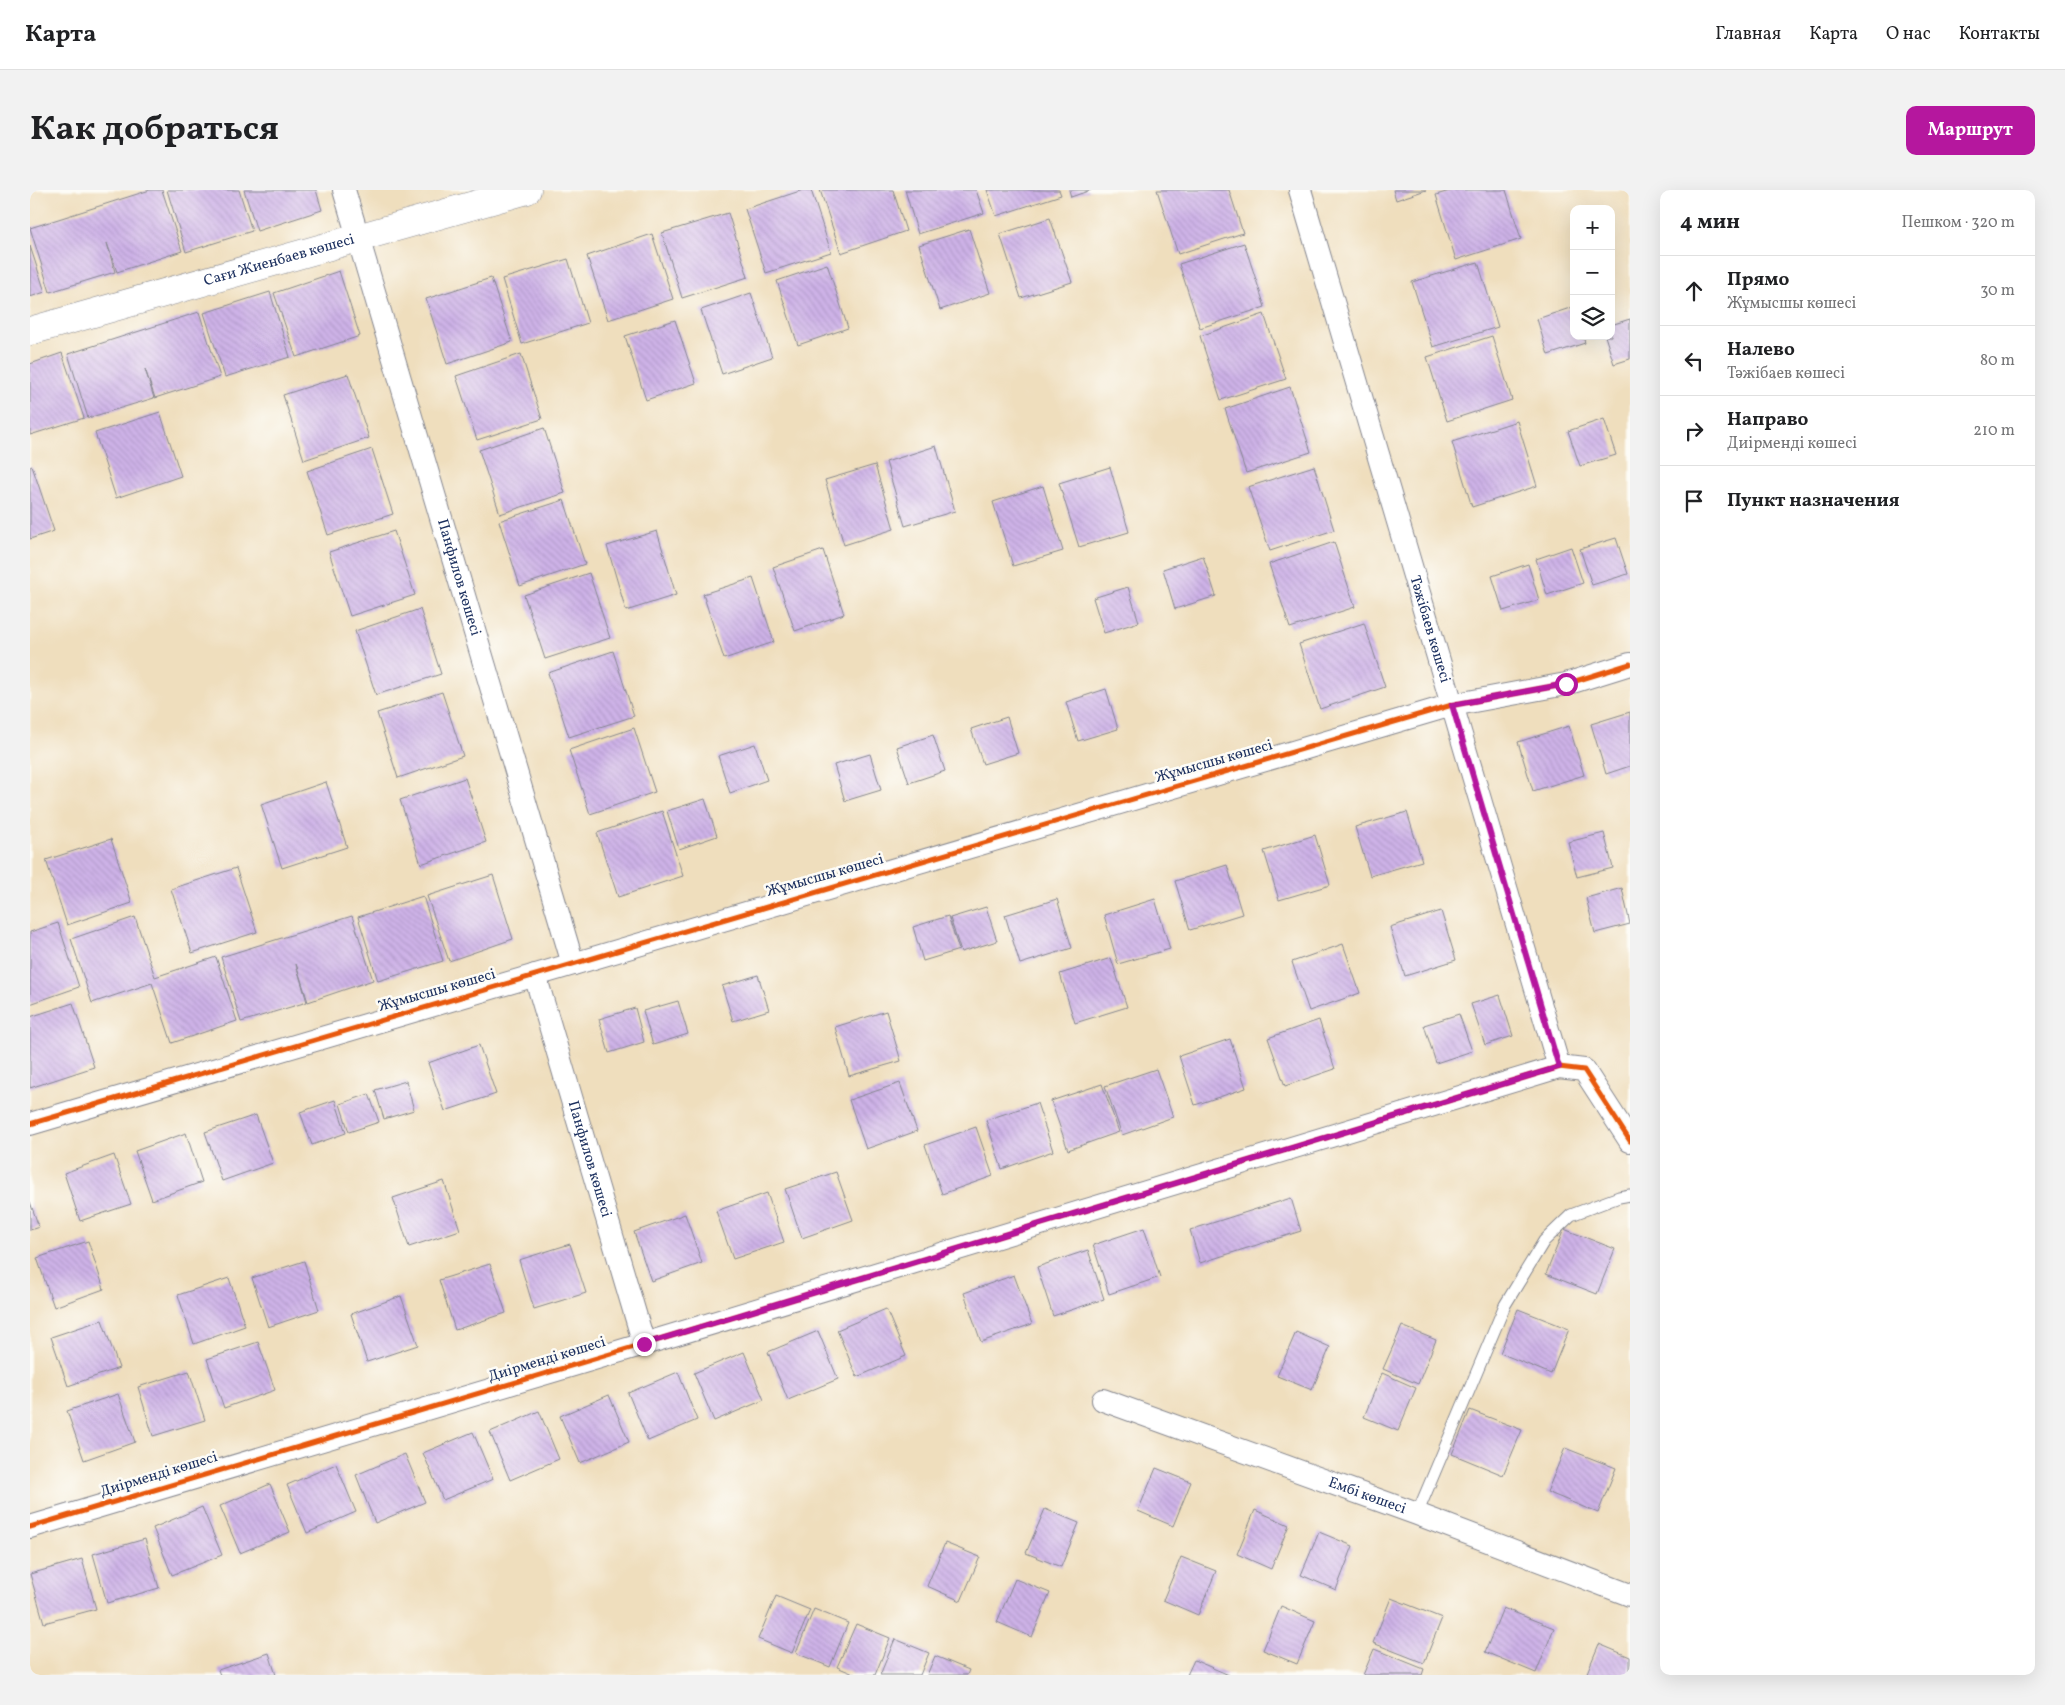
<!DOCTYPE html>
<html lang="ru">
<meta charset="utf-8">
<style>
body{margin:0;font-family:Vollkorn,serif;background:#f2f2f2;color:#202124}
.controls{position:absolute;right:15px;top:15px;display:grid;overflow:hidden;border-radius:10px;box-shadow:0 5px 20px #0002}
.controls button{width:45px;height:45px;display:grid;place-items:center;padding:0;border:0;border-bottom:1px solid #e0e0e0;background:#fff;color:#202124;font:25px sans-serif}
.stop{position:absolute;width:15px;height:15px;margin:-11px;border:4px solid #b5179e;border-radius:50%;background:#fff}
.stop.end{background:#b5179e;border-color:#fff;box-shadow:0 1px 5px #0008}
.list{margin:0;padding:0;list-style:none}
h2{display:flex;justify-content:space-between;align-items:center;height:65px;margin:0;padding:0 20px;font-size:21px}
h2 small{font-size:16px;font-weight:400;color:#757577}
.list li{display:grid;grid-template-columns:32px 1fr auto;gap:15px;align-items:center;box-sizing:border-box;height:70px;padding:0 20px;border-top:1px solid #e0e0e0}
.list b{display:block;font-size:19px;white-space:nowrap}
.list p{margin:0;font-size:16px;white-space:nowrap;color:#757577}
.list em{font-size:16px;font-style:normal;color:#757577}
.icon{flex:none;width:28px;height:28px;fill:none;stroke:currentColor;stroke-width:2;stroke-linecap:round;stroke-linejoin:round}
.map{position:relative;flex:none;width:1600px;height:1485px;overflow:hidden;border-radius:10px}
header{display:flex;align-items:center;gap:30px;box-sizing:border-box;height:70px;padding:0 25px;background:#fff;border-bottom:1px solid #e0e0e0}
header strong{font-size:24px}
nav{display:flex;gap:28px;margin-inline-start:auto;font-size:18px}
.intro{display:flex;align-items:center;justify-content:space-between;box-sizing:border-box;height:120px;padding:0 30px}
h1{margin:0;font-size:35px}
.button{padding:12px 22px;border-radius:10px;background:#b5179e;color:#fff;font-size:18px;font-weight:700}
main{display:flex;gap:30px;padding:0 30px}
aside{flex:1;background:#fff;border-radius:10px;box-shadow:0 5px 20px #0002}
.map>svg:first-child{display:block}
.building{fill:url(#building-back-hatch)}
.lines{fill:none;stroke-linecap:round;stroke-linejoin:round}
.lane-casing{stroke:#85868e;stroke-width:13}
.street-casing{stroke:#85868e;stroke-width:24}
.secondary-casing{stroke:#85868e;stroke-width:29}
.lane{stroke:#fff;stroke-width:11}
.street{stroke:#fff;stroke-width:22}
.secondary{stroke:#fff;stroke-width:28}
.cycleway-casing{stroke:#fdfcf7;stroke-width:8}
.cycleway{stroke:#e8590c;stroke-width:5}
.route{stroke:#b5179e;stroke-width:6}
.labels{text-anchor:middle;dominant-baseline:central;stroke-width:5;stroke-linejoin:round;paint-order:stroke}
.street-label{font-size:15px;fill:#1b2f5e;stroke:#fdfcf7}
</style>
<header>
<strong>Карта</strong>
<nav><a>Главная</a><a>Карта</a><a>О нас</a><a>Контакты</a></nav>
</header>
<div class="intro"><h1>Как добраться</h1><a class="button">Маршрут</a></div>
<main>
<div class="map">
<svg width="1600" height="1485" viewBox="0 0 1600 1485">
<defs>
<pattern id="building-back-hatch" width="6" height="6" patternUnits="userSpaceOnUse" patternTransform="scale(1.25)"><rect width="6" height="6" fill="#ceb2e7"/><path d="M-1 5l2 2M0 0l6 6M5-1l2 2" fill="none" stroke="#b099c9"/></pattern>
</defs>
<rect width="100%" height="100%" fill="#fdfcf7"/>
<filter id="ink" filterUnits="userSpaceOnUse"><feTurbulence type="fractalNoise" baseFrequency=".02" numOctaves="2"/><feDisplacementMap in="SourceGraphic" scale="10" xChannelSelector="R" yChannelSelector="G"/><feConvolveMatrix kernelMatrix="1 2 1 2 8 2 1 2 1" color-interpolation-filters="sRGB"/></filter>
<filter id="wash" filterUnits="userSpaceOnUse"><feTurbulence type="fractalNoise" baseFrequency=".0096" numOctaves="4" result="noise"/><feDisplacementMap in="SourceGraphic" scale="20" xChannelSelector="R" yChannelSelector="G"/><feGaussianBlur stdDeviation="1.12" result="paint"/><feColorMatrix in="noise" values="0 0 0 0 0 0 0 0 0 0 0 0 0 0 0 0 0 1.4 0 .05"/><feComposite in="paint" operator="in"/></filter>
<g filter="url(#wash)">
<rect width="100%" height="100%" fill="#efdebd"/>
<g id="blocks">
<path class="building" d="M120,0h12l20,61 -65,21 -10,-29 8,29 -65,20 -20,-64z
M137,0h72l13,41 -66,21z
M214,0h72l6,20 -65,21z
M773,0h8l20,62 -65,21 -21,-64z
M790,0h73l13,41 -65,22z
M875,0h71l8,23 -66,21z
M957,0h72l2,5 -65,21z
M1039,0h22l-20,7z
M1127,0h72l14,43 -65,21z
M1363,0h33l-30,10z
M1423,0h53l15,49 -65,21 -20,-65z
M698,23l20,64 -66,21 -20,-65z
M1020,28l22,64 -51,16 -21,-64z
M939,39l21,64 -50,17 -21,-65z
M622,44l21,65 -65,21 -21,-64z
M1214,53l21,64 -65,21 -21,-64z
M0,56l15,46 -15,5z
M538,69l20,64 -66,21 -20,-65z
M1448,72l20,65 -65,20 -21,-65z
M797,74l21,64 -50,17 -21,-64z
M309,81l21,65 -64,21 -22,-64z
M461,88l21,64 -65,22 -21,-65z
M240,102l20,65 -65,20 -21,-64z
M721,103l21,64 -50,17 -21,-64z
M1543,117l1,29h9l2,7 -37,12 -11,-36z
M169,122l21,65 -65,21 -10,-29 9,29 -66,20 -20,-64z
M1234,124l22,65 -65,21 -21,-64z
M1600,129v40l-16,5 -9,-28h6v-11z
M645,130l21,63 -50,17 -21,-64z
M1462,146l20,64 -65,21 -20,-64z
M32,163l22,65 -54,17v-71z
M491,164l21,65 -65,21 -21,-64z
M318,184l21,64 -65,22 -21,-65z
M1260,197l21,65 -65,21 -21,-64z
M130,222l21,64 -65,22 -21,-65z
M1574,229l12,36 -36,11 -12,-35z
M1487,231l20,65 -65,21 -20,-65z
M514,238l21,65 -65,21 -21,-64z
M906,256l19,65 -50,15 -19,-64z
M342,259l21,65 -65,21 -21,-64z
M845,275l19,64 -50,16 -19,-65z
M2,276l22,65 -24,8v-72z
M1284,276l20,64 -64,21 -22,-64z
M1080,277l19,65 -50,15 -20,-64z
M1013,296l20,65 -50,15 -20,-64z
M534,310l21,64 -65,22 -21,-65z
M364,341l21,64 -65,21 -21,-64z
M627,341l19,64 -50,16 -19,-65z
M1586,348l12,36 -36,11 -12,-36z
M1304,352l21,65 -65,21 -21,-64z
M1541,357l12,36 -36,12 -11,-36z
M793,360l21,64 -49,17 -22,-64z
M1173,366l13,40 -41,13 -12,-40z
M1498,374l11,36 -36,11 -11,-35z
M559,383l21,65 -65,21 -21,-64z
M723,388l21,64 -50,17 -21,-65z
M1098,397l11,35 -35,11 -11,-35z
M390,419l21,65 -65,21 -21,-64z
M1334,433l21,64 -65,22 -21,-65z
M583,461l21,65 -65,21 -21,-64z
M1076,499l12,40 -40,12 -12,-39z
M412,502l21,64 -65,22 -21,-65z
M1600,522v54l-24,8 -15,-50z
M977,527l11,36 -35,11 -12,-35z
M1539,536l15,49 -51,16 -15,-49z
M604,538l21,64 -65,22 -21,-64z
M903,545l12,36 -36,12 -12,-36z
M725,554l12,36 -37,13 -12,-37z
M840,564l11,36 -36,11 -11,-36z
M435,588l21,64 -65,22 -21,-64z
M296,592l21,65 -65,21 -21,-64z
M675,609l12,37 -38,13 -12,-38z
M632,621l21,65 -65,21 -21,-64z
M1377,622l15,49 -52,15 -15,-49z
M1574,643l9,35 -36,9 -9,-35z
M1285,645l15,50 -51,15 -15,-49z
M81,649l21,64 -65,22 -21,-65z
M1197,675l15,49 -52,16 -15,-49z
M206,678l21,64 -65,21 -21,-64z
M463,685l20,64 -64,22 -22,-65z
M1592,698l8,36 -35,9 -9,-35z
M393,706l20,65 -65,20 -20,-64z
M1027,709l15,49 -52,16 -15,-49z
M1125,709l15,50 -52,15 -14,-49z
M956,717l11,34 -36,11 -11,-34z
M1411,721l15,49 -51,16 -15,-49z
M322,726l21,64 -65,22 -12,-38 11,38 -66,20 -20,-65z
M918,726l11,34 -36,11 -10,-34z
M105,727l20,60 61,-20 21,64 -65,22 -20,-60 -60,20 -21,-64z
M28,733l21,64 -49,17v-72z
M1313,754l17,49 -51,18 -17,-49z
M1081,768l16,49 -52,16 -15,-49z
M728,785l11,35 -36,11 -11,-35z
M1470,805l13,41 -28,9 -14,-41z
M648,811l10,33 -35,11 -10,-34z
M43,813l21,64 -64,21v-71z
M605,818l9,34 -35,11 -10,-34z
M856,821l15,50 -52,15 -14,-49z
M1429,824l13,37 -36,12 -12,-38z
M1289,830l16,49 -50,17 -17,-48z
M1200,849l16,49 -51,17 -16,-49z
M449,855l17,49 -51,17 -17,-48z
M1126,879l17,48 -51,18 -17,-49z
M376,891l8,29 -30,9 -9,-29z
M870,893l17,48 -51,18 -17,-49z
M1072,894l17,48 -51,18 -17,-49z
M339,904l10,28 -30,10 -9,-28z
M305,910l11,33 -34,12 -12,-33z
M1007,913l16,48 -51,18 -16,-49z
M226,925l17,48 -51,18 -17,-49z
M946,937l17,49 -51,18 -17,-49z
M156,943l16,49 -50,18 -17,-49z
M84,965l17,49 -51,17 -16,-48z
M806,982l17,48 -51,18 -17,-49z
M414,991l16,49 -51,17 -16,-49z
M737,1003l17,49 -51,17 -17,-48z
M1261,1008l10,33 -101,32 -10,-33z
M0,1012l9,25 -9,3z
M655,1024l17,49 -51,18 -17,-49z
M1114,1038l16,49 -51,17 -16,-49z
M1534,1039l51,20 -18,45 -51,-20z
M58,1051l16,48 -50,18 -17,-49z
M540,1054l16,49 -52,16 -15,-49z
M1058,1060l16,49 -51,17 -16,-49z
M274,1071l15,49 -51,17 -16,-49z
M460,1074l16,49 -51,17 -16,-50z
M984,1085l18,49 -51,18 -17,-49z
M199,1088l16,48 -51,18 -16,-49z
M371,1106l17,49 -51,17 -16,-48z
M856,1119l20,47 -49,21 -20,-47z
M1488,1119l51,20 -18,45 -51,-21z
M72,1130l17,48 -51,18 -17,-49z
M1372,1136l34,14 -18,44 -35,-15z
M788,1141l20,48 -50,21 -20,-48z
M1266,1142l34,15 -18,43 -35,-14z
M228,1152l17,48 -51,18 -17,-49z
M714,1162l20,48 -50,21 -20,-48z
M159,1181l16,49 -52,16 -15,-49z
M648,1182l19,48 -49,21 -20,-48z
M1352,1183l34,15 -18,43 -34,-14z
M88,1204l17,48 -51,18 -17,-49z
M579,1205l20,47 -49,21 -20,-47z
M1440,1220l52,20 -19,45 -51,-21z
M509,1221l20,48 -49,21 -20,-48z
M443,1242l20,47 -50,21 -20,-47z
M1535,1258l51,20 -18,45 -51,-21z
M375,1264l20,48 -50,21 -19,-48z
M306,1274l20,48 -49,21 -20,-48z
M1126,1278l35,14 -18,44 -35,-15z
M240,1294l20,48 -50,21 -20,-47z
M172,1317l20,48 -50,20 -19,-47z
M1015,1319l34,14 -18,44 -35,-14z
M1225,1320l34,15 -18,44 -34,-15z
M1289,1342l34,14 -17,44 -35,-15z
M115,1349l14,49 -52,15 -14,-49z
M915,1353l35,14 -19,44 -34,-15z
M1151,1367l35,14 -18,44 -35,-15z
M52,1369l14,50 -52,14 -14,-49z
M985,1389l35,14 -18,44 -35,-15z
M746,1406l34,14 -18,43 -34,-14z
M1361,1408l51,20 -18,45 -51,-20z
M1251,1416l34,15 -18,43 -34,-14z
M1473,1418l51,20 -18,45 -51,-21z
M784,1419l34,14 -18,44 -34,-14z
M826,1434l34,14 -15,37h-19l-19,-8z
M865,1449l34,14 -9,22h-40z
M1569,1454l31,13v18h-44z
M1344,1459l50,20 -2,6h-59z
M239,1463l7,22h-56l-2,-5z
M905,1466l34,14 -2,5h-40z
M1164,1470l35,15h-42z"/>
</g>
</g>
<g filter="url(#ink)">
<use href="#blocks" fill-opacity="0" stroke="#85868e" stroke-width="1"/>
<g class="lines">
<g class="lane-casing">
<path id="lane" d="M1387,1324l88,-209 39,-64 27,-26 48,-18 11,-2"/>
</g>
<g class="street-casing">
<g id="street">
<path id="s1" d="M314,0l229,774"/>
<path id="s2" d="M1270,0l259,877"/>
<path id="s3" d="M505,785l109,369"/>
<path d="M0,934l1422,-419 114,-21 64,-20"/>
<path id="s4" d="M1073,1210l314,114 213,81"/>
<path d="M0,1337l614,-183 915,-277 25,3 46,71"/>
</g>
</g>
<g class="secondary-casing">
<g id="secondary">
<path id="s5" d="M0,141l497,-141"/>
</g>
</g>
<use href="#lane" class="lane"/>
<use href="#street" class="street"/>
<use href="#secondary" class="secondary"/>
<g class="cycleway-casing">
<path id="cycleway" d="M0,934l1422,-419 114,-21 64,-20
M0,1337l614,-183 915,-277 25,3 46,71"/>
</g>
<use href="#cycleway" class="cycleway"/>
</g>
</g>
<g class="lines" filter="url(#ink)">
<path class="route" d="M614,1154l915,-277 -107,-362 114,-21"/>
</g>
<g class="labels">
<g class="street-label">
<text stroke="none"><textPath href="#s5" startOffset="259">Сағи Жиенбаев көшесі</textPath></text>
<text stroke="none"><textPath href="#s1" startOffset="404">Панфилов көшесі</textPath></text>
<text stroke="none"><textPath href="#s2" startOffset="458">Тәжібаев көшесі</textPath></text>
<text transform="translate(1184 572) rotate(-16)">Жұмысшы көшесі</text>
<text transform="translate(795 686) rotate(-16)">Жұмысшы көшесі</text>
<text transform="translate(407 801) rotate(-16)">Жұмысшы көшесі</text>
<text stroke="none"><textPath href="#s3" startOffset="192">Панфилов көшесі</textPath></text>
<text transform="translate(517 1170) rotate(-17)">Диірменді көшесі</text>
<text transform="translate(129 1285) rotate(-17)">Диірменді көшесі</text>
<text stroke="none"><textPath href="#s4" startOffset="281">Ембі көшесі</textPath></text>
</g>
</g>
</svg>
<div class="controls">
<button>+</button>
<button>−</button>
<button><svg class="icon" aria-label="layers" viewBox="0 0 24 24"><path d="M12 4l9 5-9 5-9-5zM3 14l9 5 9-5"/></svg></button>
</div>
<div class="stop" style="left:1536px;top:494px"></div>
<div class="stop end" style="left:614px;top:1154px"></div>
</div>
<aside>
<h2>4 мин<small>Пешком · 320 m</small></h2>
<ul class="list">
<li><svg class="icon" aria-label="ahead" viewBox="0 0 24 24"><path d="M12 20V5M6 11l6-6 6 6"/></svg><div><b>Прямо</b><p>Жұмысшы көшесі</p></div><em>30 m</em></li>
<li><svg class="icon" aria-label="left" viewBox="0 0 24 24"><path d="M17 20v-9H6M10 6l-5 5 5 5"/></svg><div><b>Налево</b><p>Тәжібаев көшесі</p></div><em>80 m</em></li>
<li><svg class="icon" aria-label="right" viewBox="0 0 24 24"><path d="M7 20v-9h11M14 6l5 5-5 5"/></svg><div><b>Направо</b><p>Диірменді көшесі</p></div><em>210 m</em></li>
<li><svg class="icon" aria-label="arrive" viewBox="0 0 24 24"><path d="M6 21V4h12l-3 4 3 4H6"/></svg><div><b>Пункт назначения</b></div></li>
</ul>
</aside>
</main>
